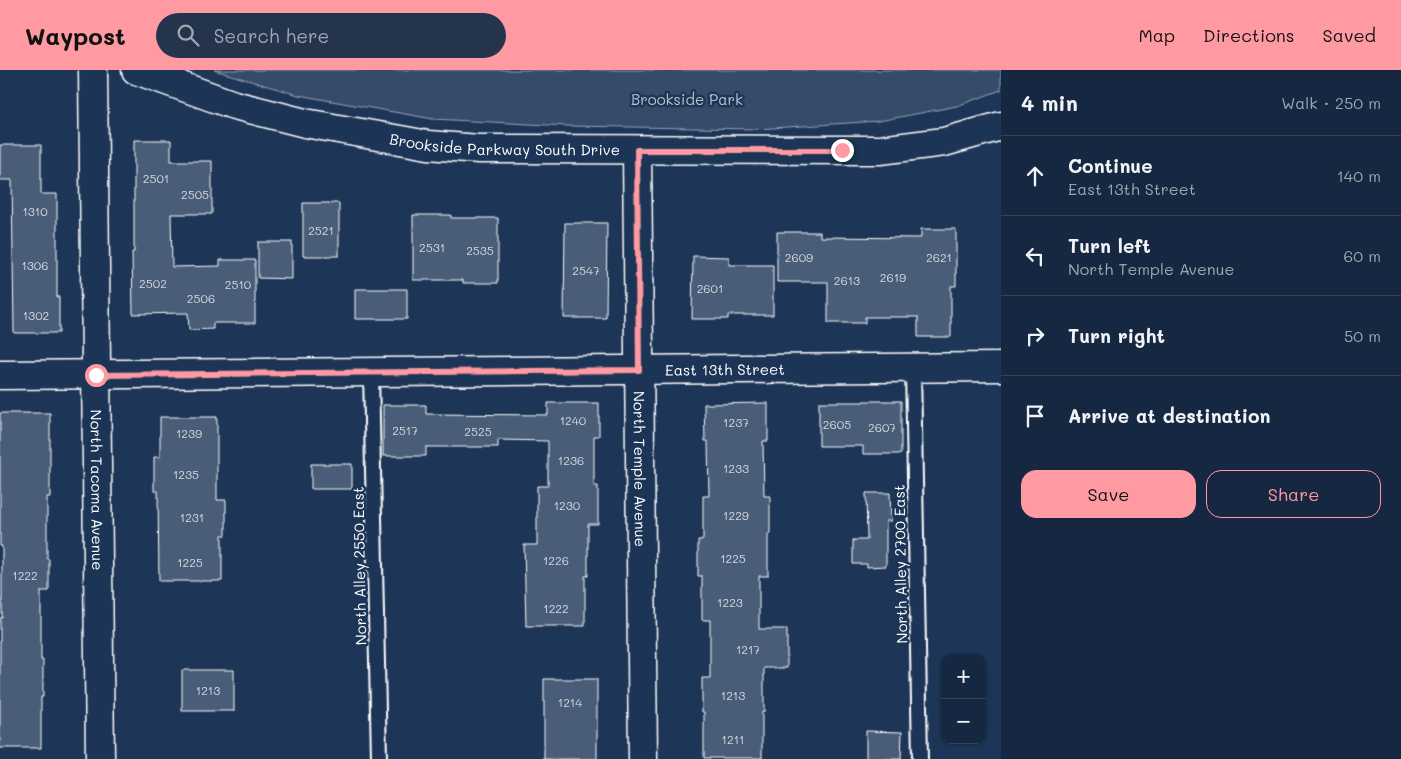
<!DOCTYPE html>
<meta charset="utf-8">
<style>
body{margin:0;font-family:Mali,sans-serif;background:#23344c;color:#f1f3f6}
.controls{position:absolute;right:15px;bottom:15px;display:grid;overflow:hidden;border-radius:10px;box-shadow:0 1px 4px #0004}
.controls button{width:45px;height:45px;display:grid;place-items:center;padding:0;border:0;border-bottom:1px solid #35445a;background:#162841;color:#f1f3f6;font:25px sans-serif}
.stop{position:absolute;width:15px;height:15px;margin:-11px;border:4px solid #ff9aa2;border-radius:50%;background:#fff}
.stop.end{background:#ff9aa2;border-color:#fff;box-shadow:0 1px 5px #0008}
.list{margin:0;padding:0;list-style:none}
h2{display:flex;justify-content:space-between;align-items:center;height:65px;margin:0;padding:0 20px;font-size:21px}
h2 small{font-size:16px;font-weight:400;color:#9ea6b1}
.list li{display:grid;grid-template-columns:32px 1fr auto;gap:15px;align-items:center;box-sizing:border-box;height:80px;padding:0 20px;border-top:1px solid #35445a}
.list b{display:block;font-size:19px;white-space:nowrap}
.list p{margin:0;font-size:16px;white-space:nowrap;color:#9ea6b1}
.list em{font-size:16px;font-style:normal;color:#9ea6b1}
.actions{display:flex;gap:10px;padding:15px 20px}
.actions a{flex:1;padding:11px 0;border:1px solid #ff9aa2;border-radius:15px;text-align:center;font-size:18px;color:#ff9aa2}
.actions .main{background:#ff9aa2;color:#111}
.icon{flex:none;width:28px;height:28px;fill:none;stroke:currentColor;stroke-width:2;stroke-linecap:round;stroke-linejoin:round}
.map{position:relative;flex:none;width:1001px;height:689px;overflow:hidden}
header{display:flex;align-items:center;gap:30px;box-sizing:border-box;height:70px;padding:0 25px;background:#ff9aa2;color:#111}
header strong{font-size:24px}
nav{display:flex;gap:28px;margin-inline-start:auto;font-size:18px}
.search{width:350px;height:45px;background:#23344c;display:flex;align-items:center;gap:12px;box-sizing:border-box;padding:0 18px;border-radius:28px;color:#9ea6b1;font-size:19px}
main{display:flex}
aside{flex:1;background:#162841}
.map>svg:first-child{display:block}
.green{fill:#364b69;stroke:#9aa5b4}
.building{fill:#4a5d79;stroke:#fff}
.lines{fill:none;stroke-linecap:round;stroke-linejoin:round}
.service-casing{stroke:#fff;stroke-width:18}
.minor-casing{stroke:#fff;stroke-width:31}
.secondary-casing{stroke:#fff;stroke-width:31}
.service{stroke:#1d3557;stroke-width:14}
.minor{stroke:#1d3557;stroke-width:28}
.secondary{stroke:#1d3557;stroke-width:28}
.route{stroke:#ff9aa2;stroke-width:6}
.labels{text-anchor:middle;dominant-baseline:central;stroke-width:5;stroke-linejoin:round;paint-order:stroke}
.number-label{font-size:12px;fill:#d2d6de}
.park-label{font-size:15px;fill:#b9c0ca;stroke:#1d3557}
.street-label{font-size:15px;fill:#fff;stroke:#1d3557}
</style>
<header>
<strong>Waypost</strong>
<div class="search"><svg class="icon" aria-label="search" viewBox="0 0 24 24"><circle cx="10" cy="10" r="6"/><path d="M15 15l6 6"/></svg>Search here</div>
<nav><a>Map</a><a>Directions</a><a>Saved</a></nav>
</header>
<main>
<div class="map">
<svg width="1001" height="689" viewBox="0 0 1001 689">
<rect width="100%" height="100%" fill="#1d3557"/>
<filter id="ink" filterUnits="userSpaceOnUse"><feTurbulence type="fractalNoise" baseFrequency=".02" numOctaves="2"/><feDisplacementMap in="SourceGraphic" scale="10" xChannelSelector="R" yChannelSelector="G"/><feConvolveMatrix kernelMatrix="1 2 1 2 8 2 1 2 1" color-interpolation-filters="sRGB"/></filter>
<g filter="url(#ink)">
<path class="green" d="M214,0h787v20l-44,16 -78,15 -122,8 -190,-3 -134,-7 -135,-24z"/>
<path class="building" d="M134,70h37v21h41v53h-41l1,53 48,-1v-6h35v63h-42v6l-24,1 -1,-17 -55,1 -1,-62h2z
M0,75h41v49h16v103h2v36h-45l-2,-153h-12z
M303,133h36v53h-36z
M413,145h38v3h47v65h-35v-3h-50z
M565,153h42l-1,95h-42z
M921,159h35v57h-5v51h-33v-20h-53v6h-37v-41h-51v-50h43v5l101,1z
M258,172h34v37l-34,-1z
M693,186l36,1v8h44v50h-45v4h-36z
M355,219h52v30h-52z
M863,331h38v53h-38v-8h-44v-44h44z
M548,333h51v33h-5v50h4v38h-10v52h-3v50h-59l-2,-81h13v-59h11v-45l-50,-1v7h-72v9h-43v-51h43v9l122,1z
M768,333v38h-5l1,55h6v38h-2v42h-9v53h28v39h-23v44h-2v46h-58v-46h-2v-34h8v-58h-8v-44h-4v-36h5v-44h6l-1,-55h-3l-1,-37z
M0,343h50v84h-3v62h2v32h-8v69h2v37h-2v51h-41v-130h2v-72h-2z
M160,347h57v83h9v35h-4v46h-63l-1,-90h-4v-34h6z
M311,394h41v25h-41z
M866,423h24l1,28h-5v45l-19,1v-3h-14v-24h14z
M182,600h52v41h-52z
M544,609h53v80h-53z
M866,661l36,1 -1,27h-35z"/>
<g class="lines">
<g class="service-casing">
<path id="service" d="M913,298l7,391
M371,302l8,387"/>
</g>
<g class="minor-casing">
<g id="minor">
<path id="s1" d="M93,0l7,689"/>
<path id="s2" d="M637,80l6,609"/>
<path id="s3" d="M0,305l1001,-8"/>
</g>
</g>
<g class="secondary-casing">
<g id="secondary">
<path id="s4" d="M136,0l98,35 71,18 123,22 51,4 401,1 64,-8 57,-16"/>
</g>
</g>
<use href="#service" class="service"/>
<use href="#minor" class="minor"/>
<use href="#secondary" class="secondary"/>
</g>
</g>
<g class="lines" filter="url(#ink)">
<path class="route" d="M96,305l543,-5 -2,-220h205"/>
</g>
<g class="labels">
<g class="number-label">
<text x="156" y="108">2501</text>
<text x="195" y="124">2505</text>
<text x="35" y="141">1310</text>
<text x="321" y="160">2521</text>
<text x="432" y="177">2531</text>
<text x="480" y="180">2535</text>
<text x="799" y="187">2609</text>
<text x="939" y="187">2621</text>
<text x="35" y="195">1306</text>
<text x="586" y="200">2547</text>
<text x="893" y="207">2619</text>
<text x="847" y="210">2613</text>
<text x="153" y="213">2502</text>
<text x="238" y="214">2510</text>
<text x="710" y="218">2601</text>
<text x="201" y="228">2506</text>
<text x="36" y="245">1302</text>
<text x="573" y="350">1240</text>
<text x="736" y="352">1237</text>
<text x="837" y="354">2605</text>
<text x="882" y="357">2607</text>
<text x="405" y="360">2517</text>
<text x="478" y="361">2525</text>
<text x="189" y="363">1239</text>
<text x="571" y="390">1236</text>
<text x="736" y="398">1233</text>
<text x="186" y="404">1235</text>
<text x="567" y="435">1230</text>
<text x="736" y="445">1229</text>
<text x="192" y="447">1231</text>
<text x="733" y="488">1225</text>
<text x="556" y="490">1226</text>
<text x="190" y="492">1225</text>
<text x="25" y="505">1222</text>
<text x="730" y="532">1223</text>
<text x="556" y="538">1222</text>
<text x="748" y="579">1217</text>
<text x="208" y="620">1213</text>
<text x="733" y="625">1213</text>
<text x="570" y="632">1214</text>
<text x="733" y="669">1211</text>
</g>
<g class="park-label">
<text x="687" y="29">Brookside Park</text>
</g>
<g class="street-label">
<text stroke="none"><textPath href="#s4" startOffset="379">Brookside Parkway South Drive</textPath></text>
<text stroke="none"><textPath href="#s3" startOffset="725">East 13th Street</textPath></text>
<text stroke="none"><textPath href="#s2" startOffset="319">North Temple Avenue</textPath></text>
<text stroke="none"><textPath href="#s1" startOffset="420">North Tacoma Avenue</textPath></text>
<text transform="translate(900 494) rotate(-91)">North Alley 2700 East</text>
<text transform="translate(359 496) rotate(-91)">North Alley 2550 East</text>
</g>
</g>
</svg>
<div class="controls">
<button>+</button>
<button>−</button>
</div>
<div class="stop" style="left:96px;top:305px"></div>
<div class="stop end" style="left:842px;top:80px"></div>
</div>
<aside>
<h2>4 min<small>Walk · 250 m</small></h2>
<ul class="list">
<li><svg class="icon" aria-label="ahead" viewBox="0 0 24 24"><path d="M12 20V5M6 11l6-6 6 6"/></svg><div><b>Continue</b><p>East 13th Street</p></div><em>140 m</em></li>
<li><svg class="icon" aria-label="left" viewBox="0 0 24 24"><path d="M17 20v-9H6M10 6l-5 5 5 5"/></svg><div><b>Turn left</b><p>North Temple Avenue</p></div><em>60 m</em></li>
<li><svg class="icon" aria-label="right" viewBox="0 0 24 24"><path d="M7 20v-9h11M14 6l5 5-5 5"/></svg><div><b>Turn right</b></div><em>50 m</em></li>
<li><svg class="icon" aria-label="arrive" viewBox="0 0 24 24"><path d="M6 21V4h12l-3 4 3 4H6"/></svg><div><b>Arrive at destination</b></div></li>
</ul>
<div class="actions"><a class="main">Save</a><a>Share</a></div>
</aside>
</main>
